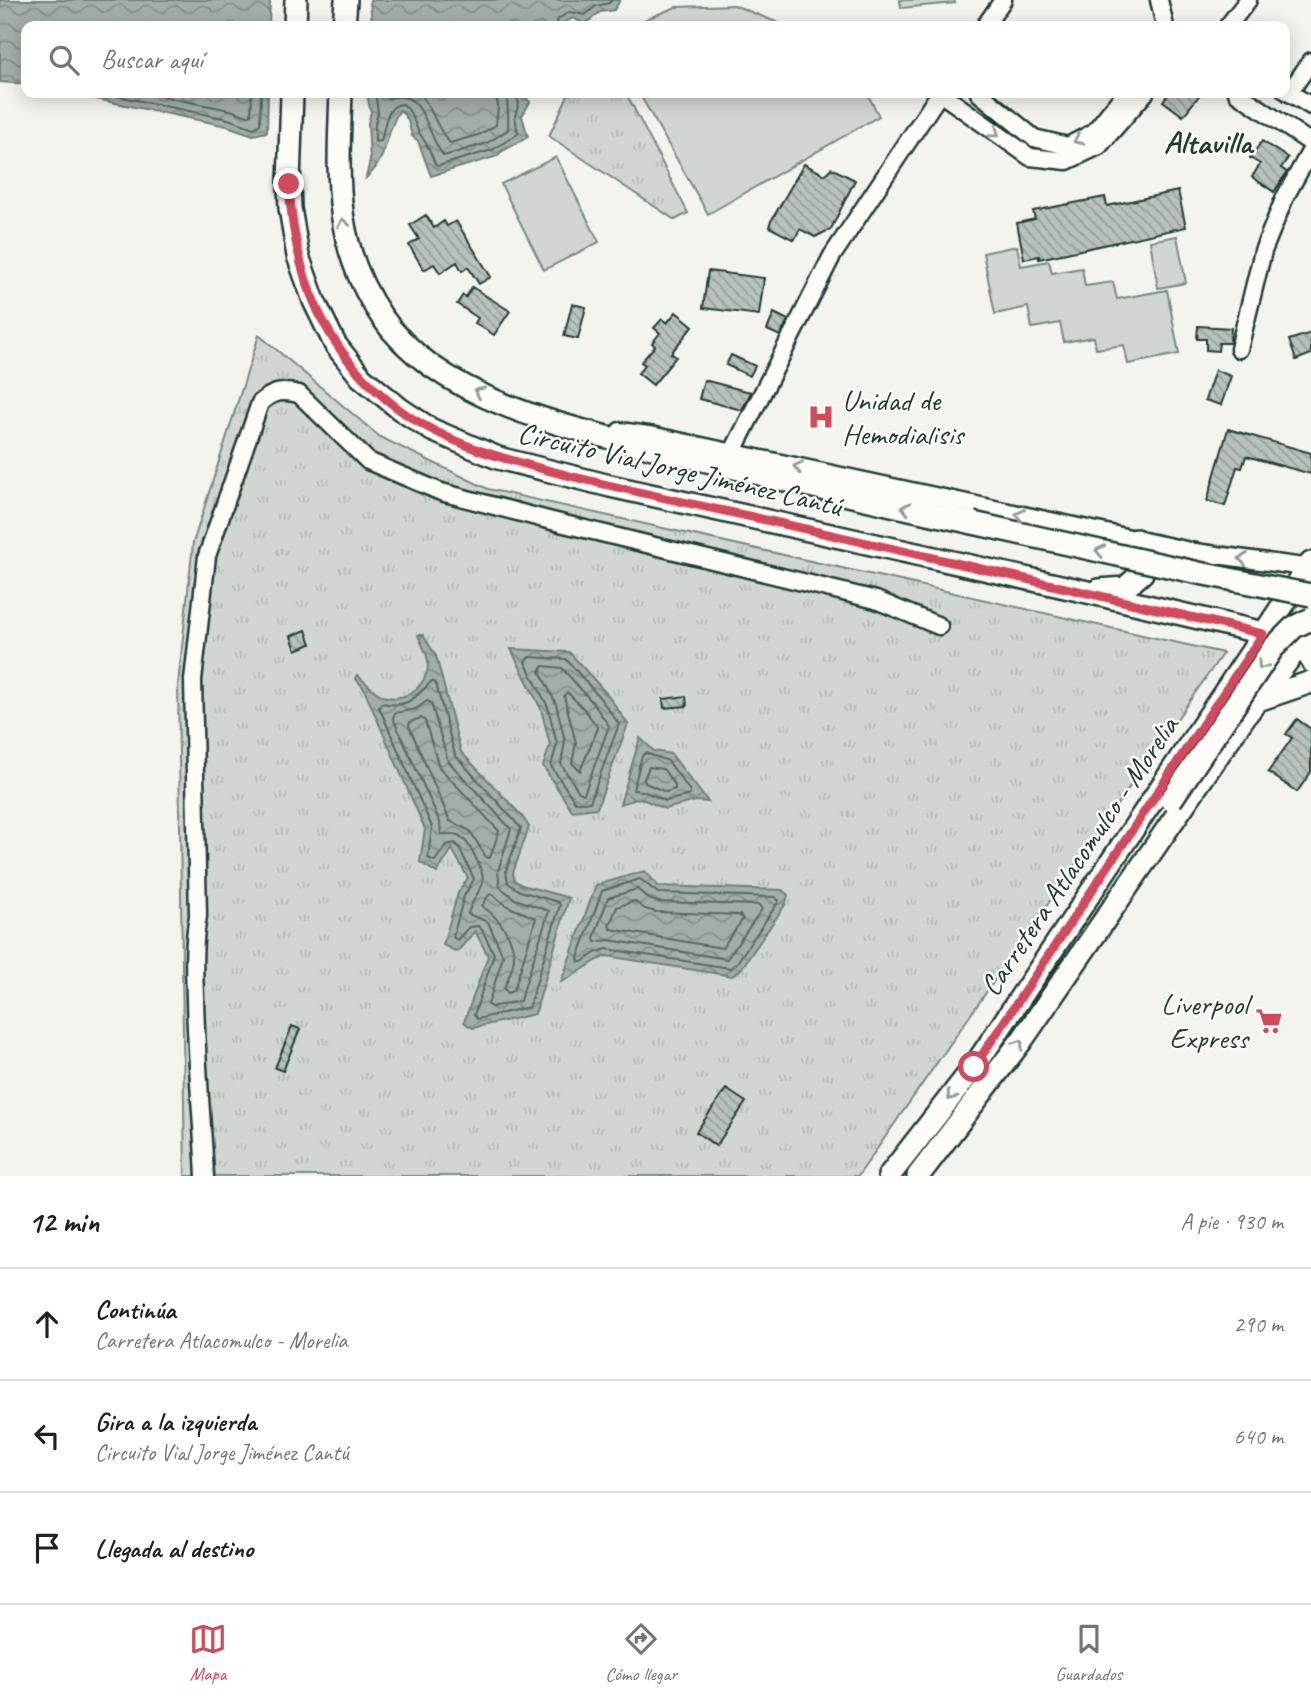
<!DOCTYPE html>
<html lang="es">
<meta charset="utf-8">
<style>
body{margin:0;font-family:Caveat,sans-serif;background:#f6f6f6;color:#202124}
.stop{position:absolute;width:21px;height:21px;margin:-16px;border:5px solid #d1495b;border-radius:50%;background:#fff}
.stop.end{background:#d1495b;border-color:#fff;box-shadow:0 2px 7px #0008}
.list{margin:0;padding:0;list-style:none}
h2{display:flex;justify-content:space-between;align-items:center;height:91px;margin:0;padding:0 28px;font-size:30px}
h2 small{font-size:23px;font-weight:400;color:#757577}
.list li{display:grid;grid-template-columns:46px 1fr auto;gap:21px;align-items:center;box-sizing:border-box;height:112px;padding:0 28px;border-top:2px solid #e0e0e0}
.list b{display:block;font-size:26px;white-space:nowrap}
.list p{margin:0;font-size:23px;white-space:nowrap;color:#757577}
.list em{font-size:23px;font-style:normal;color:#757577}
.icon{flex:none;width:38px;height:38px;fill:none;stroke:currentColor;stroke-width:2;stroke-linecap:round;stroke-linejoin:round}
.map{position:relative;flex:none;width:1311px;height:1176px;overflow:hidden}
.search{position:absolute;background:#fff;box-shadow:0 4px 18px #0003;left:21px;right:21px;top:21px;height:77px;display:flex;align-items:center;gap:18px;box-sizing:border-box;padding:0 24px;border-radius:14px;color:#757577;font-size:26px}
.sheet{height:427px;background:#fff}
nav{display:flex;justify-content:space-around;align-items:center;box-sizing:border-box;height:98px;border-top:2px solid #e0e0e0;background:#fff;font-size:19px;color:#757577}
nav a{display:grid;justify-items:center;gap:4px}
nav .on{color:#d1495b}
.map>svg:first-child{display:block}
.green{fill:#d1d6d1;stroke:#788a82;stroke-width:2}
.park{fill:url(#park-tufts);stroke:#788a82;stroke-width:2}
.water{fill:url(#water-waves);stroke:#6e8179;stroke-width:2}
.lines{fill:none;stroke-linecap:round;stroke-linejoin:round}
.shore{stroke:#546a62;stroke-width:2}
.building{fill:url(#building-back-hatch);stroke:#1f3d34;stroke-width:2}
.minor-casing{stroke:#1f3d34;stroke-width:21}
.major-casing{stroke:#1f3d34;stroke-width:26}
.minor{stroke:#fdfcf7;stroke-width:16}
.major{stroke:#fdfcf7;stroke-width:21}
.major-bridge-casing{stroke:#1f3d34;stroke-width:26;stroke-linecap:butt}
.major-bridge{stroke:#fdfcf7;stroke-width:21}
.oneway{stroke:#8e9c96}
.route{stroke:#d1495b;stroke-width:9}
.labels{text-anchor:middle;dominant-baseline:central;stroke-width:5;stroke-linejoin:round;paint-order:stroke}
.poi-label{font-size:30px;fill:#1f3d34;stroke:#fdfcf7;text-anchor:start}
.street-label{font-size:30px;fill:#1f3d34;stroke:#fdfcf7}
.neighbourhood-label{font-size:32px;font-weight:bold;fill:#1f3d34;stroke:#fdfcf7}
</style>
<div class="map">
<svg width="1311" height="1176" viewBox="0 0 1311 1176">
<defs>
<pattern id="park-tufts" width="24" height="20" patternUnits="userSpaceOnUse" patternTransform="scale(1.75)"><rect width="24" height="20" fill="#d1d6d1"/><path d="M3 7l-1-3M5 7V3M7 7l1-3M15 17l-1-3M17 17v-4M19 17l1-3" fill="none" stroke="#b3b9b4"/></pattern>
<pattern id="water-waves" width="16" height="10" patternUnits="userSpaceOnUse" patternTransform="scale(1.75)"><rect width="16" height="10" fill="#a3aea7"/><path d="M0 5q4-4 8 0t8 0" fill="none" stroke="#848f89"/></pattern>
<pattern id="building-back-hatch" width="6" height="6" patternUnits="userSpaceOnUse" patternTransform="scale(1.75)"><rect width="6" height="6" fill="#b9c1bb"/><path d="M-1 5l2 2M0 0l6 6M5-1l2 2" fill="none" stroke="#969e99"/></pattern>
</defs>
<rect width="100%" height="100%" fill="#f4f4ef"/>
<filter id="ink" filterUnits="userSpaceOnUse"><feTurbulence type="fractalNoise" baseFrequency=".0143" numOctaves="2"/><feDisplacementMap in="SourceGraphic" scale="14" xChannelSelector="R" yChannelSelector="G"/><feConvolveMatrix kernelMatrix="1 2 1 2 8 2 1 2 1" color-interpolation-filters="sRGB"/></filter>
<g filter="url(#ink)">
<path class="green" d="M900,0h54l1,3 -54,5z
M734,5l52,21h-157l47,-19z
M639,93h228l12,23 -171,98z
M556,157l43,85 -55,28 -43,-86z
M1177,236l9,47 -28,5 -8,-47z
M1017,246l4,20 28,-5 3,12 30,-5 3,18 28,-4 4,17 50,-9 12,64 -51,10 -4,-19 -28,4 -2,-12 -30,5 -4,-19 -28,5 -4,-21 -33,7 -12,-61z"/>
<path class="park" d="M569,93h57l62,120 -13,7 -126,-84z
M259,335l121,102 108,52 735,164 -365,523h-673l-7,-491 15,-142z"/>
<path class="water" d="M0,0h270l-1,26h-243v58l-26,-2z
M370,0h250l-6,10 -14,2 -15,12 -12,-6 -16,8h-185z
M67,93h201l-1,39 -14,3 -26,-9z
M369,93h144l11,3 6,6 -8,14 6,21 -27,15 -3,4 -67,20 -13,-35 -6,-5 -4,-16 -8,-10c-16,22 -10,47 -34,68l4,-18 -2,-37 3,-11 -3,-12z
M418,635h5l13,21 25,96 61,64 7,11 -16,46 1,7 8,5 47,13 -34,116 -62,14 -9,-6 24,-66 -13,-25 -18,21 -14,-7 15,-52 10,-15 -16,-29 -15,24 -17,-11 5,-33 -62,-142 -8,-9 2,-3c8,7 17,17 26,21 21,8 47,-11 45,-35 -1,-8 -7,-18 -10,-26z
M511,649l58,3 37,41 22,31 -31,84 -25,3 -29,-45 7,-21 -9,-36z
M640,738l14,13 17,3 37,48 -12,-1 -31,8 -25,-11 -20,6z
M645,871l13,15 124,4 6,5 -3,10 -44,64 -9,7 -125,-20c-16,5 -29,19 -46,26l35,-97z"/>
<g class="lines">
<path class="shore" d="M556,26l2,-7 11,-7 16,3 11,-9 13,-3 3,-3
M102,93l126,26 26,9 6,-4 1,-31
M145,93l85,17 18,6 3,-2 1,-21
M375,93l3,19 -3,12v18l6,-1c4,-13 4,-37 22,-37 11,9 10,19 17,30 7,10 11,18 15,30l3,2 54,-16 26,-16 -3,-18 4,-13 -4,-10
M384,93l3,6c39,-14 38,36 57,57l43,-13 21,-13c1,-12 -1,-25 -1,-37
M420,93c12,15 17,37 30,50l31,-9 15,-9 2,-19 -2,-13
M529,657l37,2 34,39 19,26 -29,78h-15l-24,-36 6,-22 -9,-37 -23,-45z
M543,666l19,2 31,35 16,23 -25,68 -5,-2 -18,-28 4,-23 -9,-37 -16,-33z
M432,681l4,3 19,71 66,73 -15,43 2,12 12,8 38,11 2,3 -31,102 -52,12 -3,-4 20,-61 -12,-24 -4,-4 -9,1 -12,13 -4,-3 11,-41 10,-17 -15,-32 -4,-4 -9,2 -11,16 -7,-3 4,-31 -53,-120 3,-4c27,6 33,-6 50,-22z
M567,692l18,18 13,18 -18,43 -8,-8 4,-20 -12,-47z
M427,701l4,2 17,58 63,68 -13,42 2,16 15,12 34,12 -29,90 -29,6 -3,-2 15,-49 -15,-34 -20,-8c3,-13 11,-20 14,-31 4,-10 -14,-44 -24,-48 -6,-2 -12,0 -17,-1l-1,-12 -47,-104 2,-5 21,-4z
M421,718l4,3 14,46 60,64 -9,27 -4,-1 -16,-26 -20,-10 -41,-95 1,-4z
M646,753l22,8 22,30v4l-24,6 -23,-10 -10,-1 9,-34z
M649,767l14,2 12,16v4l-9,3 -21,-9 -1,-4z
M640,879l18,14 117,4 4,4 -43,63 -6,4 -123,-19 -12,4 -13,9h-3l-1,-4 24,-67z
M637,889l12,10 8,3 102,3 3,4 -35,50 -118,-19 -14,2 -1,-4 14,-40z
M491,894l18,13 27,11 -22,72 -6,3 -4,-4c3,-10 10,-21 10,-32 0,-20 -17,-41 -32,-51l6,-10z
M634,901l11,8 11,3 84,3 3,4 -21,29 -111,-19 -2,-3 8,-19z"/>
</g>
<path class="building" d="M1169,93h32l-18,23 -20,-15z
M1262,141l26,17 -7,10 6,4 -13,20 -22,-15 8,-13 -10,-6z
M804,164l21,11 6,-7 24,12 -24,49 -16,8 -15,-8 -6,11 -25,-13 1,-4z
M1178,191l8,36 -147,32v-3l-15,3 -7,-36 18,-4 -2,-8 72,-14 2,9z
M426,215l8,13 10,-7 3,5 9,-5 35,56 -12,7 -11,-17 -6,4 -5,-9 -17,11 -6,-9 -10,6 -15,-25 10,-6 -9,-14z
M708,271l56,7 -5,37 -56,-7z
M472,287l38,24 -16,24 -19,-12 3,-5 -21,-14 6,-9 3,2z
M572,304l14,3 -8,32 -14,-3z
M676,312l17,14 -22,27 5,4 -23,28 -15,-12 7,-8 -4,-3 14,-16 -3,-3 8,-10 -6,-5 8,-9 5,4z
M774,313l14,7 -8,16 -13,-6z
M1198,326l33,2 -1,15h-11l-1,8 -12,-1v-11h-9z
M1311,333v21l-15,6 -7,-20z
M731,355l24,11 -5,10 -24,-11z
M1215,370l16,6 -10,29 -16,-5z
M704,380l38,10 9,2 -9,18 -43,-11z
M1228,429l83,24v21l-65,-18 -4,12 -5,-1 -12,39 -18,-5z
M306,630l5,14 -15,6 -5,-14z
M686,696l1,10 -23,2 -1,-9z
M1297,719l14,10v43l-14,20 -29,-20 24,-34 -6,-4z
M292,1026l8,3 -17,42 -8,-3z
M726,1089l20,13 -30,44 -20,-14z"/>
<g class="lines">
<g class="minor-casing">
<path id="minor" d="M1159,0l6,26
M985,26l18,-26
M1228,26l20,-26
M1285,90l26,16
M940,93l90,64 37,4 32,-15 46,-53
M979,93l55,45 34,8 26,-14 31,-39
M1237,93l74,50
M1289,93l22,-32
M1239,349l24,-98 22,-54 26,-47
M620,431l35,5 540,116 116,16
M732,453l100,-197 108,-163
M1299,645l12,19
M205,1176c-3,-60 -9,-119 -10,-179 -1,-27 -2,-54 3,-81l-5,-236 14,-124 53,-153c13,-12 23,-13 39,-9l69,67 73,31 107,28 328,80 63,26"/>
</g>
<g class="major-casing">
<path id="major" d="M295,26l1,-26
M344,26l2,-26
M292,93l-3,91 1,24 8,48 16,45 21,43 26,33 39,32 32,21 66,28 112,28 473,105 180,42 48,14
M341,93c-3,82 -9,152 41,224 63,92 216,117 317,142 91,23 182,44 274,64
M1099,590l26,-2 17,-15 1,-18 -7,-15
M1258,700l53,-18
M889,1176l85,-109 337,-504
M918,1176l104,-136 223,-324 61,-79"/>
</g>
<use href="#minor" class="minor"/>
<use href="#major" class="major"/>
<g class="major-bridge-casing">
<path id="major-bridge" d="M973,523l226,50 112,22
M1171,800l102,-152 21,-21 17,-8"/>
</g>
<use href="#major-bridge" class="major-bridge"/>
</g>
<defs><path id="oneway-chevron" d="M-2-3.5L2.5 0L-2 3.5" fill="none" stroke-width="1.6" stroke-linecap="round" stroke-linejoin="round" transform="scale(1.75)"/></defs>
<g class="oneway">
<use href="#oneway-chevron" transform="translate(995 133) rotate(36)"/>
<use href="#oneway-chevron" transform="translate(1078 140) rotate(154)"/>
<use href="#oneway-chevron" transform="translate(343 223) rotate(-101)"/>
<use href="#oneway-chevron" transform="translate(479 392) rotate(-155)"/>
<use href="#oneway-chevron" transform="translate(798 467) rotate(-168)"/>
<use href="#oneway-chevron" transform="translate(906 508) rotate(-167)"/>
<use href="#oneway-chevron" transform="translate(1020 515) rotate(-168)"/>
<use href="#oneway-chevron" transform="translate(1100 551) rotate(-168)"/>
<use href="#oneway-chevron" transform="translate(1243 559) rotate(-172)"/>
<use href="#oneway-chevron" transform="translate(1262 665) rotate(124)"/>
<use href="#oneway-chevron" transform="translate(1019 1044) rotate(-54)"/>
<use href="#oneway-chevron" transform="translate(951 1096) rotate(128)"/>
</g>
</g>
<g class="lines" filter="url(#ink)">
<path class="route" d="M289,184c5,92 35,170 111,226 50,36 108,50 166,65 61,15 121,28 182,41 172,39 344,77 515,118l-289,433"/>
</g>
<defs>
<g id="hospital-bare" transform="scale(2.1)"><path d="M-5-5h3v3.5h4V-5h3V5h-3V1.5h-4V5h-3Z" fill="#d1495b" stroke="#fdfcf7" stroke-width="2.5" paint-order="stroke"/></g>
<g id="supermarket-bare" transform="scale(2.1)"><path d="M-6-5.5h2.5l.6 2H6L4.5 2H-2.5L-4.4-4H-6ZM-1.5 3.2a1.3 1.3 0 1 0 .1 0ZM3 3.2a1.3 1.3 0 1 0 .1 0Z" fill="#d1495b" stroke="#fdfcf7" stroke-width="2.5" paint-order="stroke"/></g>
</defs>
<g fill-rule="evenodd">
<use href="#hospital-bare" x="821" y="417"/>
<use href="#supermarket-bare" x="1269" y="1021"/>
</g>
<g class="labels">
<g class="poi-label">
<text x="842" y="400">Unidad de<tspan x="842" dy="34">Hemodialisis</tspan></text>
<text x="1248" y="1004" text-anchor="end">Liverpool<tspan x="1248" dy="34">Express</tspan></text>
</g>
<g class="street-label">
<text transform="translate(680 469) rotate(13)">Circuito Vial Jorge Jiménez Cantú</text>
<text transform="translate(1079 856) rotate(-56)">Carretera Atlacomulco - Morelia</text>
</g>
<g class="neighbourhood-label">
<text x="1208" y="142">Altavilla</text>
</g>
</g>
</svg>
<div class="stop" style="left:974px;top:1067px"></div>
<div class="stop end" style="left:289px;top:184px"></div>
<div class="search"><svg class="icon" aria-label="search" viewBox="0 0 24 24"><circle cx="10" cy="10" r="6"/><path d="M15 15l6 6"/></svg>Buscar aquí</div>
</div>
<section class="sheet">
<h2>12 min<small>A pie · 930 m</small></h2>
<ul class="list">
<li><svg class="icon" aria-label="ahead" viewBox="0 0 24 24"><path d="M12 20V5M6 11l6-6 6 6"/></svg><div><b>Continúa</b><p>Carretera Atlacomulco - Morelia</p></div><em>290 m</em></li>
<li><svg class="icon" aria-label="left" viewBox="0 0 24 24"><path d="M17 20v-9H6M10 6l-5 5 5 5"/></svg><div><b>Gira a la izquierda</b><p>Circuito Vial Jorge Jiménez Cantú</p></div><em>640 m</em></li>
<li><svg class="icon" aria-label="arrive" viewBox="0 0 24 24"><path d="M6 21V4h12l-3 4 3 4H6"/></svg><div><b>Llegada al destino</b></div></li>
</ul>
</section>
<nav>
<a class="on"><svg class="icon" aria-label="map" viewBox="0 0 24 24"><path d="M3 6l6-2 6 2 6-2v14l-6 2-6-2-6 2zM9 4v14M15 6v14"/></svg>Mapa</a>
<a><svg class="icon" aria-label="directions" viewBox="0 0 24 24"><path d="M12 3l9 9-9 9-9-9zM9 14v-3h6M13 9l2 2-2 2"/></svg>Cómo llegar</a>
<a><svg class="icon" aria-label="saved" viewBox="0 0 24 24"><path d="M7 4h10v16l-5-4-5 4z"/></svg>Guardados</a>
</nav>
